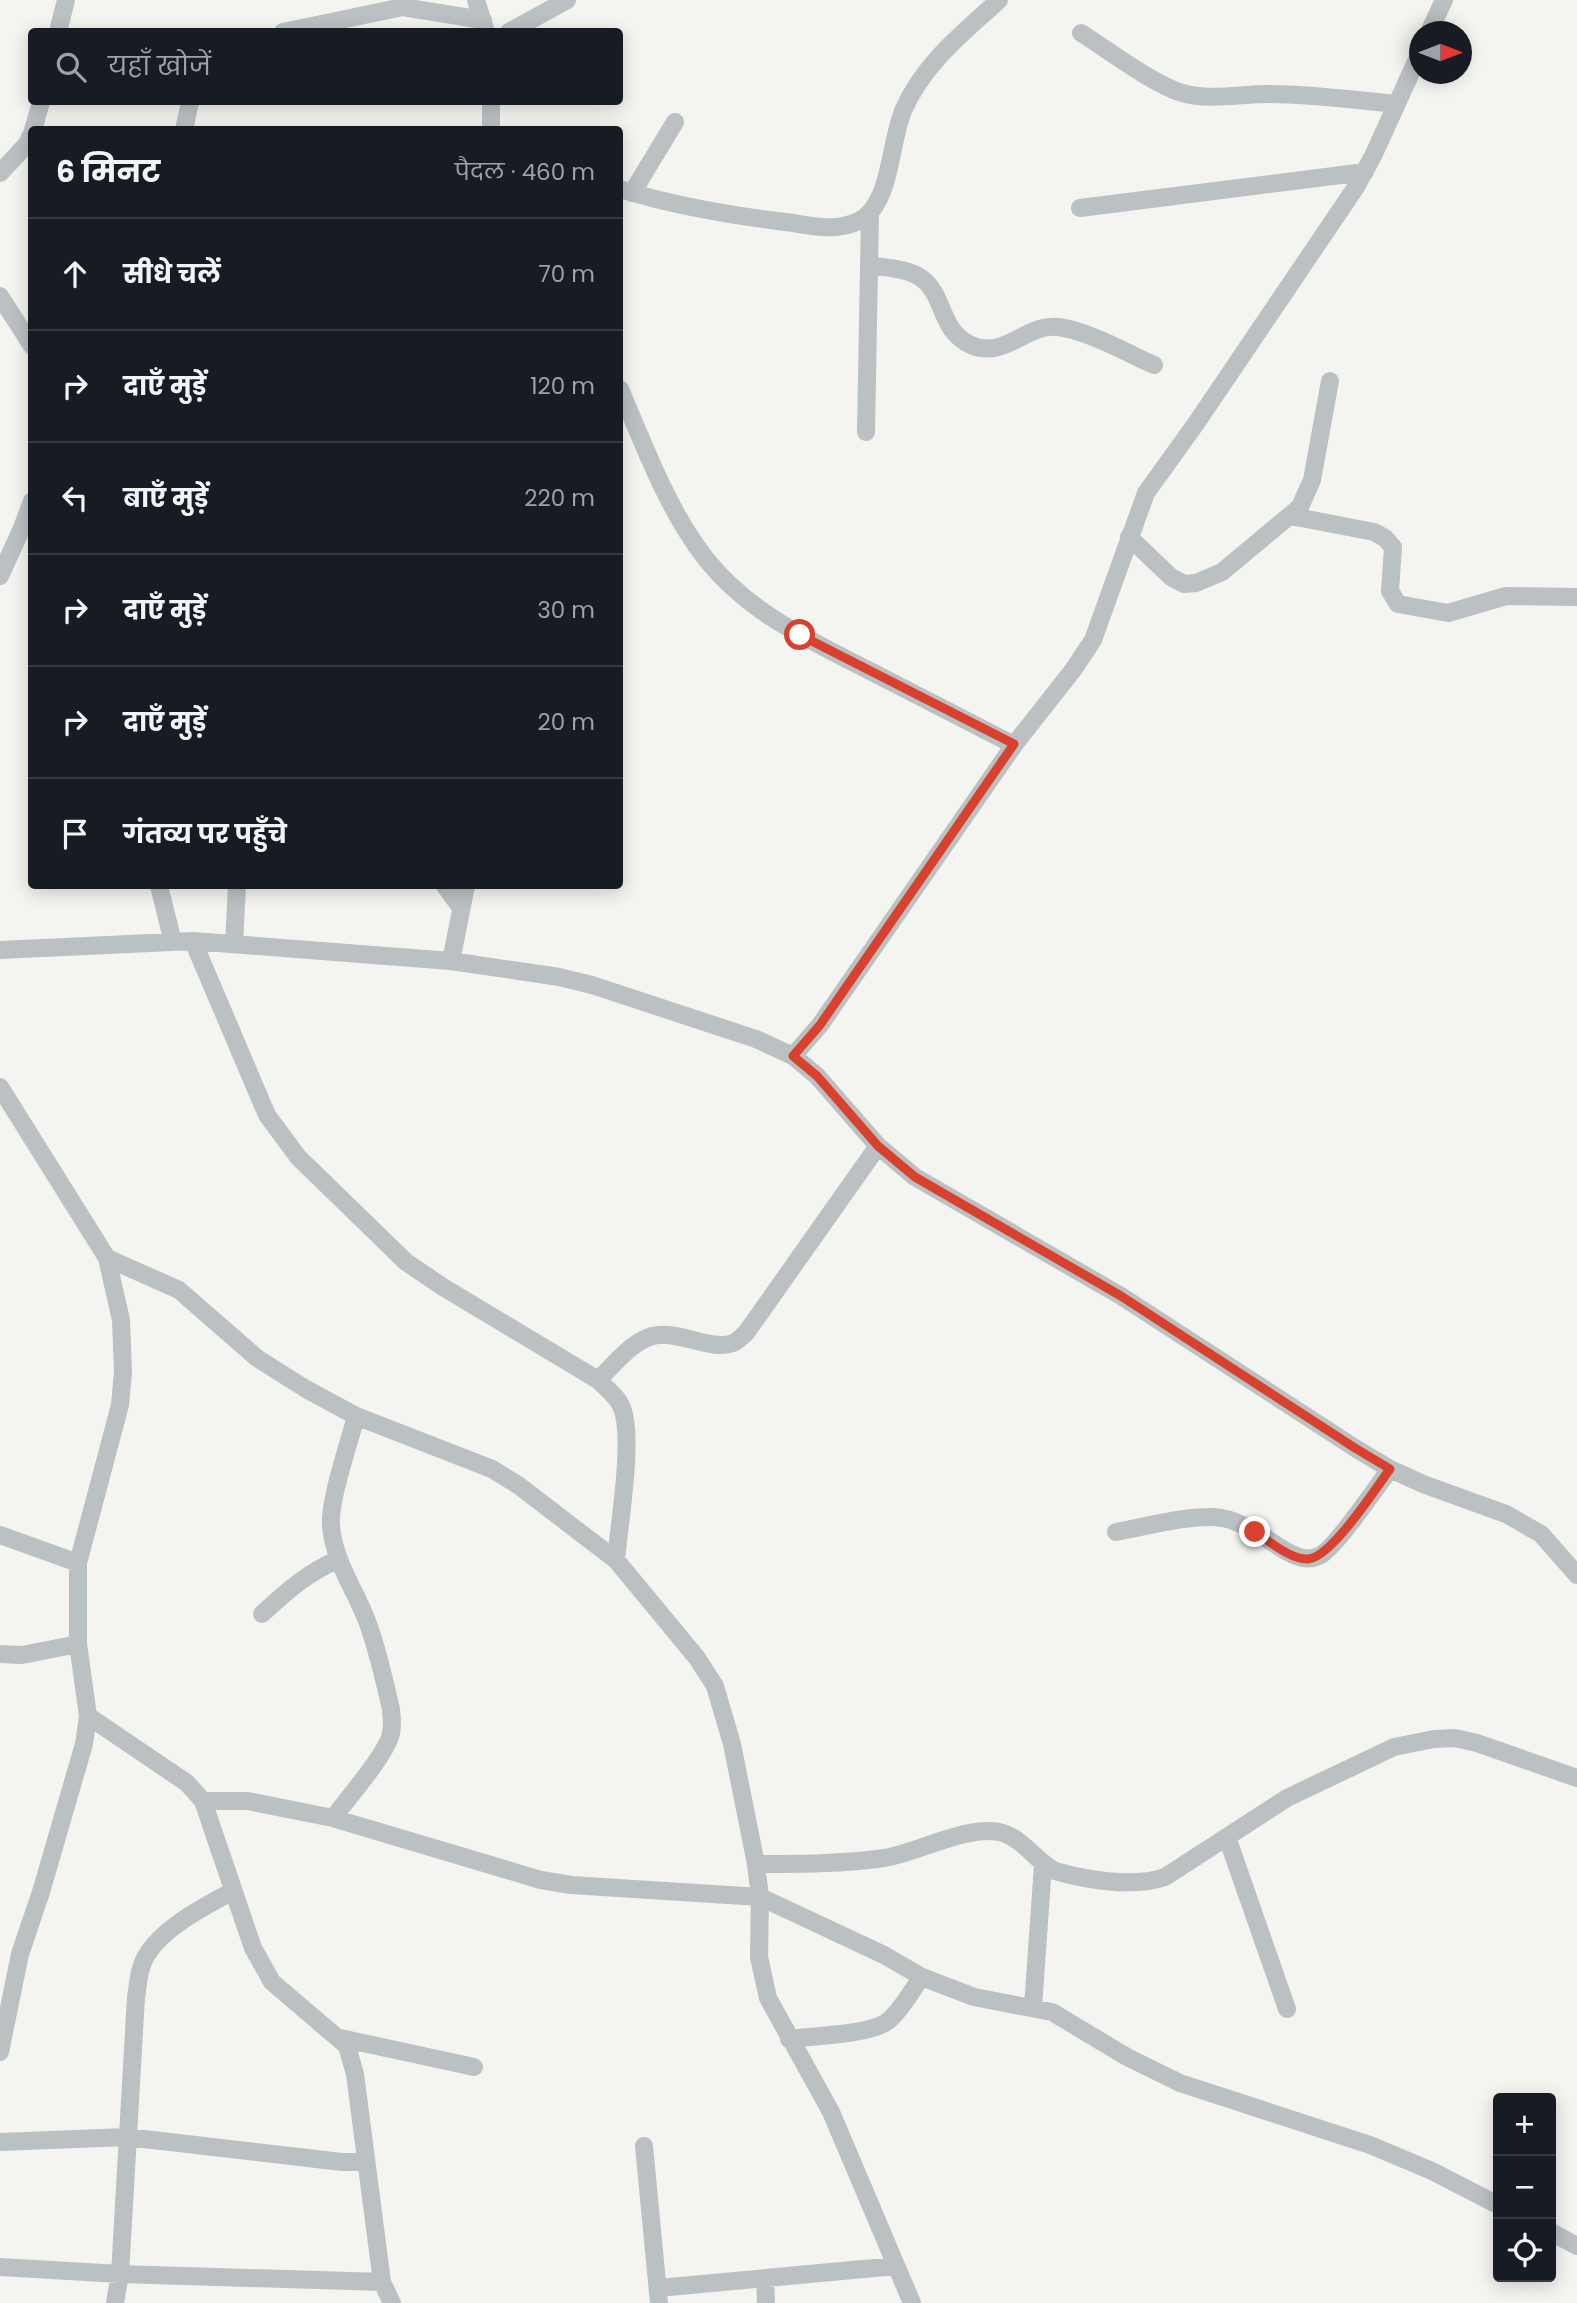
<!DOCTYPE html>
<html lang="hi">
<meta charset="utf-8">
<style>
body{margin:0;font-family:Poppins,"Noto Sans Devanagari",sans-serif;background:#242831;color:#f1f3f6}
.controls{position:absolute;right:21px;bottom:21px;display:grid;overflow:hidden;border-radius:7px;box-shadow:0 4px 18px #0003}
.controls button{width:63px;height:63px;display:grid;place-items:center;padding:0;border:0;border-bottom:2px solid #363941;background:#171b24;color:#f1f3f6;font:35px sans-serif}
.compass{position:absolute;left:1409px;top:21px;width:63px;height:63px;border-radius:50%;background:#171b24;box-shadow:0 4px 18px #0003;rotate:90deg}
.stop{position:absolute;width:21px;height:21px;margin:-16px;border:5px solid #d8412d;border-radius:50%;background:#fff}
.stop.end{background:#d8412d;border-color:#fff;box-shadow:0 2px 7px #0008}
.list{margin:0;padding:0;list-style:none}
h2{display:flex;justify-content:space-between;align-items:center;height:91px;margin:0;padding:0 28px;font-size:30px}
h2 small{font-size:23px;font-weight:400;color:#9ea1a6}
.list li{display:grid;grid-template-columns:46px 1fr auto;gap:21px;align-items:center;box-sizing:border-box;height:112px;padding:0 28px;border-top:2px solid #363941}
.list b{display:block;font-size:26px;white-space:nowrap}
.list em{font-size:23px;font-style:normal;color:#9ea1a6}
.icon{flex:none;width:38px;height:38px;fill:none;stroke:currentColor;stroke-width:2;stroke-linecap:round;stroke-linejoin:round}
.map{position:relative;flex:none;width:1577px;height:2303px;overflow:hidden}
.search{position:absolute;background:#171b24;box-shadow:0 4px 18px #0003;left:28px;top:28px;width:595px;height:77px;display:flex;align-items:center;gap:18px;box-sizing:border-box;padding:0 24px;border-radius:7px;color:#9ea1a6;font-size:26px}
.panel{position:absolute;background:#171b24;box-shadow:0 4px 18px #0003;left:28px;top:126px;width:595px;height:763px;border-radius:7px}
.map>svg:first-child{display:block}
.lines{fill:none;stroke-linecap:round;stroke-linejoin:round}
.minor{stroke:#bbc0c2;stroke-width:18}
.route{stroke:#d8412d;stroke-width:9}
</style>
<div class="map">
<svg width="1577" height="2303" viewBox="0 0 1577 2303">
<rect width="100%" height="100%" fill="#f4f4f1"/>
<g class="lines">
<path class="minor" d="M476,0l10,32
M58,32l8,-32
M283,32l120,-25 80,13
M509,32l58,-32
M1429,32l15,-32
M1081,33c27,17 72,51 101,60 28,8 58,1 86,1 43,0 86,6 129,10
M491,102v28
M33,130l8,-28
M184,130l6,-28
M0,173l27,-29 5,-11
M620,189c54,17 108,26 165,33 19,2 40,8 58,4 11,-2 21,-6 28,-15 20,-24 20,-70 32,-100 20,-47 59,-77 96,-111
M632,193l43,-71
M1080,208l285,-36
M869,265c16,3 38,3 52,13 24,16 18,53 50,67 33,15 56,-22 87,-18 28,3 69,26 96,38
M0,296l32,50
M620,389c25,58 47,120 86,170 45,56 104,81 166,113 47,24 94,48 142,73
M866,432l4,-219
M1291,516l83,16 11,6 8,9 -3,44 8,13 50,9 58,-17 71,1
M1129,537l42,40 13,7 12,-1 26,-11 78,-65 12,-27 18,-99
M0,576l22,-48 10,-27
M159,886l14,56
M445,886l16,22
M193,941l74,174 31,42 108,105 37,25 155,93c8,8 20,17 24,28 12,30 -3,117 -6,152
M234,944l3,-58
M0,950l193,-9 258,20 108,16 33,8 164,54 37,17 24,20 61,70 37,31 206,119 234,152 35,21 33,15 83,30 35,20 36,41
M451,961l15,-75
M793,1056l27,-31 194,-280 59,-75 20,-30 53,-147 51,-71 159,-235 17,-31 47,-103
M0,1087l107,171 14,62 2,52 -3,33 -42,158v81l10,72 -4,28 -43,148 -21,62 -20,98
M107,1258l72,32 78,68 49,31 50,27 136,53 26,16 98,75 81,98 18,28 17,58 24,120 4,33 -1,60 9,41 63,114 81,191
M598,1380c16,-15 37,-43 60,-45 22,-3 55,16 75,8 4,-1 9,-7 13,-10l132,-187
M1116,1532c28,-5 79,-19 106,-14 22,4 43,20 62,32 11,6 22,12 35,6 15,-6 59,-71 71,-87
M0,1535l78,28
M262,1614c25,-23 45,-41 77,-55
M0,1654l22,1 56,-11
M88,1716l99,67 16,18 50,147 19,34 75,64 8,28 27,208 10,21
M203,1801h45l85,17 208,62 30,5 189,12 124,58 38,22 52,20 78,15 75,45 53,26 190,62 62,26 66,34
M333,1818c15,-20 50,-60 57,-81 3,-9 2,-19 1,-28 -7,-29 -13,-59 -24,-88 -12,-32 -33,-59 -36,-95 -2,-26 18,-82 25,-110
M1227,1837l60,172
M756,1864c39,0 90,0 128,-6 33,-5 87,-35 119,-25 21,7 33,28 52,38 32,9 78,17 110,6l122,-79 107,-51 40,-8 21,-1 22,5 100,35
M1033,2007l10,-142
M340,2038l134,29
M789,2039c23,-3 81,-4 99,-18 13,-10 23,-30 34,-44
M0,2142l127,-5 215,25h24
M644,2146l15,157
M1551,2232l26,14
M0,2267l120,7 262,8
M765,2278l1,25
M658,2288l238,-22
M115,2303l5,-29 16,-277c2,-10 2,-22 6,-32 11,-33 63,-59 91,-74"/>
</g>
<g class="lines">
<path class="route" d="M800,635l214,109 -194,281 -27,31 24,20 61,70 37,31 206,119 234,152 35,21c-15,20 -59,89 -82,90 -17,1 -39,-18 -53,-27"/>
</g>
</svg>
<div class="controls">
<button>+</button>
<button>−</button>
<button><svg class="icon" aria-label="locate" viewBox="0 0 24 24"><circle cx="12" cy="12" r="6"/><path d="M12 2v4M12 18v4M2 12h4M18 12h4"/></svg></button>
</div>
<svg class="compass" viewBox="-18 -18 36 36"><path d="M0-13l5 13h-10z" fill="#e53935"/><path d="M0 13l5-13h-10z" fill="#9ea1a6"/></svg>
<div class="stop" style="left:800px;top:635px"></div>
<div class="stop end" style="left:1255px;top:1532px"></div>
<div class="search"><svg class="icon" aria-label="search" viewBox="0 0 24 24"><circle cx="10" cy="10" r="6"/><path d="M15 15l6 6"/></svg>यहाँ खोजें</div>
<section class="panel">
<h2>6 मिनट<small>पैदल · 460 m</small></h2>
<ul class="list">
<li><svg class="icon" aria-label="ahead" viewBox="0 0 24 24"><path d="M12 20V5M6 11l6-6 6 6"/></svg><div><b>सीधे चलें</b></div><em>70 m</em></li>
<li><svg class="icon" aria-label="right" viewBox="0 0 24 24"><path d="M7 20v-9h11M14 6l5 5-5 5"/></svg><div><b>दाएँ मुड़ें</b></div><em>120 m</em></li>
<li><svg class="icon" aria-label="left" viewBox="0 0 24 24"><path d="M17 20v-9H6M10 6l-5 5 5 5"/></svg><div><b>बाएँ मुड़ें</b></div><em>220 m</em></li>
<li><svg class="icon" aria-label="right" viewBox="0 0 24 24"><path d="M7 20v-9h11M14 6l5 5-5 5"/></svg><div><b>दाएँ मुड़ें</b></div><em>30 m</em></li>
<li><svg class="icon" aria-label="right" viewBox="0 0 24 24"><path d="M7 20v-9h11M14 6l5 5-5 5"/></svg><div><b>दाएँ मुड़ें</b></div><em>20 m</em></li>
<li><svg class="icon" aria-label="arrive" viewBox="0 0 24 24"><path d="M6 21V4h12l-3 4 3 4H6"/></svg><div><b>गंतव्य पर पहुँचे</b></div></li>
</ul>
</section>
</div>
